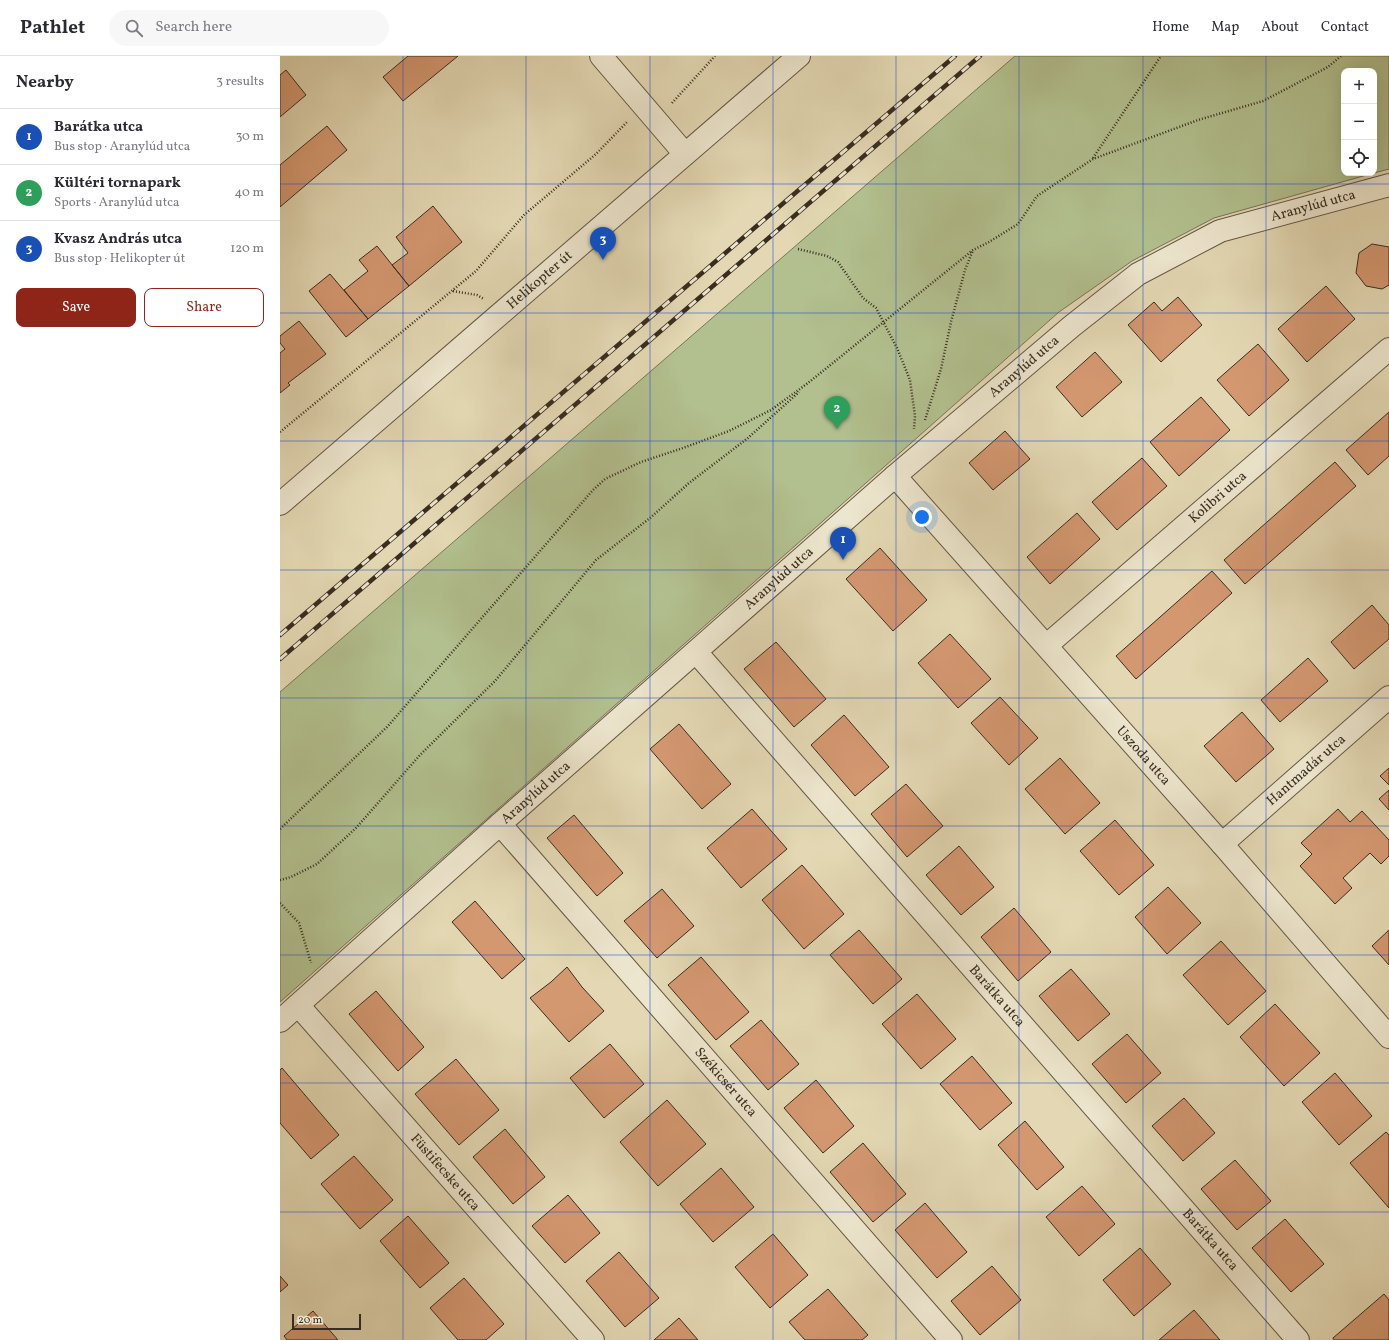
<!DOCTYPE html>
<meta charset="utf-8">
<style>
body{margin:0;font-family:Vollkorn,serif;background:#f7f7f7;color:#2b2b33}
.controls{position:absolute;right:12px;top:12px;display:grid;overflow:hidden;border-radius:8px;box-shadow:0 4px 16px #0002}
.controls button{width:36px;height:36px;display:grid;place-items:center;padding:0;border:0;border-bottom:1px solid #e1e1e2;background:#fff;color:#2b2b33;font:20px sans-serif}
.scale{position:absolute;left:12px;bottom:10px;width:69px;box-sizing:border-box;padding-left:4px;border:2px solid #392d20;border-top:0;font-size:11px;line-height:14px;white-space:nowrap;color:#392d20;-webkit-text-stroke:3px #ede6ce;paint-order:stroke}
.you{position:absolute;left:642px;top:461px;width:14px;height:14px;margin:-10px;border:3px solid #fff;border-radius:50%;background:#1a73e8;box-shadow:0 0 0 6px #1a73e833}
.badge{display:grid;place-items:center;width:26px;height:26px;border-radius:50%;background:#8f2418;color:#fff;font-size:13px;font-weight:700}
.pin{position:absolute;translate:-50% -33px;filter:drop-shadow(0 1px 2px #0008)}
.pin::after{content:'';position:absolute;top:21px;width:14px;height:12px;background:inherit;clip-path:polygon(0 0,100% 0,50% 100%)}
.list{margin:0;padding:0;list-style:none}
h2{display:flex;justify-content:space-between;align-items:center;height:52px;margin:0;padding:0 16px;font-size:17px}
h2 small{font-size:13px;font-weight:400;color:#7c7c81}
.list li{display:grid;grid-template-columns:26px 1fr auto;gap:12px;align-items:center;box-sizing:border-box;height:56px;padding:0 16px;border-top:1px solid #e1e1e2}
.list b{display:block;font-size:15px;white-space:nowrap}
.list p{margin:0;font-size:13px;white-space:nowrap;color:#7c7c81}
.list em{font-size:13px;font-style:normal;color:#7c7c81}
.actions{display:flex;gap:8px;padding:12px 16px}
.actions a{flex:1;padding:9px 0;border:1px solid #8f2418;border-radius:8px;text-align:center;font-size:14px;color:#8f2418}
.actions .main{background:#8f2418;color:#fff}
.icon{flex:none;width:22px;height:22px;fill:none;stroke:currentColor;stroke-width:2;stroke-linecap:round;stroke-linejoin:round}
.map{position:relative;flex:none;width:1109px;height:1284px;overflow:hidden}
header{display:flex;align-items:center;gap:24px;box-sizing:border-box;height:56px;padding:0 20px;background:#fff;border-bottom:1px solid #e1e1e2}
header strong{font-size:19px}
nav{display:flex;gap:22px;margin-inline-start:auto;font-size:14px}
.search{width:280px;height:36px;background:#f7f7f7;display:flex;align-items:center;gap:10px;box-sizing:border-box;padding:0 14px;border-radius:22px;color:#7c7c81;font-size:15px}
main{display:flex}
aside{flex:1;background:#fff}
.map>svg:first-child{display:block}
.green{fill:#b2bf8e;stroke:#767657}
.building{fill:#d49871;stroke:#392d20}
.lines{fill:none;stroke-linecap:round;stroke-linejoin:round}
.minor-casing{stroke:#645845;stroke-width:24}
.path{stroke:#392d20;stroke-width:2.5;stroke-dasharray:1 2;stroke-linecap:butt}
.minor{stroke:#ede6ce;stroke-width:22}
.rail-casing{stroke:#392d20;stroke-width:4.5}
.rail{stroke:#ede6ce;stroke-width:3;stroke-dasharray:9;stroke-linecap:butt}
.grid{fill:none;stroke:#1d4ed8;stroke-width:1;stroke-opacity:0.55}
.labels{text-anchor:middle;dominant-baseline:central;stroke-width:3;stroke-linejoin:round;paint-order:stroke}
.street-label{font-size:14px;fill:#392d20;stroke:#ede6ce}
</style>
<header>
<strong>Pathlet</strong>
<div class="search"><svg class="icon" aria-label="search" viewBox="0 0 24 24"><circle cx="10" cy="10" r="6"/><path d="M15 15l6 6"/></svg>Search here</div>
<nav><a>Home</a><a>Map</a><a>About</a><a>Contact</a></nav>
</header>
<main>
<aside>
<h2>Nearby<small>3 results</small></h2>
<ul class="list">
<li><span class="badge" style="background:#1a4fb4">1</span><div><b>Barátka utca</b><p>Bus stop · Aranylúd utca</p></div><em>30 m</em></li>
<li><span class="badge" style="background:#2e9e5b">2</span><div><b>Kültéri tornapark</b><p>Sports · Aranylúd utca</p></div><em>40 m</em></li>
<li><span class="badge" style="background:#1a4fb4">3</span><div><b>Kvasz András utca</b><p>Bus stop · Helikopter út</p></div><em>120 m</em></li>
</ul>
<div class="actions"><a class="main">Save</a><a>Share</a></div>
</aside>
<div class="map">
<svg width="1109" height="1284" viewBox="0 0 1109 1284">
<rect width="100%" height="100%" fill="#e3d8b3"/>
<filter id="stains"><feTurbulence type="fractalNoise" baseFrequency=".005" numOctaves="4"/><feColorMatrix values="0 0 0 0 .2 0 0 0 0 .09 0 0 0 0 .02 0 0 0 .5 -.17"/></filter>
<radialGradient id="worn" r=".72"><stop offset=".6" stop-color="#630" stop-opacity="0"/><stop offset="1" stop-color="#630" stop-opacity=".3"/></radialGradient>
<path class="green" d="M735,0h374v113l-15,4v-102h-30v102h30l-160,45 -82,43 -73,51 -779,690v-310z"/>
<path class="building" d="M128,0h50l-55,45 -20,-24z
M6,14l20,25 -26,22v-42z
M47,70l20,24 -67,57v-42z
M153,150l29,36 -53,44 -17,-21 16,-12 -12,-16z
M1092,188l17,3v38l-7,4 -16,-3 -10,-13 3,-20z
M97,190l32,40 -41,33 -24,-29 24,-19 -9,-11z
M50,218l38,45 -22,18 -37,-46z
M1046,230l29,33 -48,43 -29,-33z
M898,241l24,28 -41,37 -33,-37 26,-23 8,9z
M19,265l27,33 -38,29 2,2 -10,8v-40l5,-4 -5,-6v-7z
M978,288l31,36 -40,36 -32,-36z
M815,296l27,30 -40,35 -26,-30z
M921,341l29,33 -51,46 -29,-34z
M1109,356v44l-21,19 -22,-25z
M725,375l25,28 -37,31 -24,-27z
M862,402l25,28 -50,44 -25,-28z
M1055,406l21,24 -111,98 -21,-24z
M797,457l23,26 -50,45 -23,-27z
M600,492l47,52 -34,31 -47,-52z
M932,515l20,22 -96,86 -20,-23z
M1092,549l17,20v14l-35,30 -23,-27z
M670,578l41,45 -33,29 -40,-45z
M496,586l50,57 -32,28 -50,-58z
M1028,602l20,23 -48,41 -19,-22z
M720,641l38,41 -29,27 -38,-42z
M962,656l32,37 -38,33 -32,-36z
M564,659l45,52 -34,29 -44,-51z
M399,668l52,60 -29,25 -52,-60z
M780,702l40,45 -35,31 -40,-45z
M1109,712v17l-9,-9z
M626,728l37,42 -36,31 -36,-43z
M1109,734v20l-10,-11z
M472,753l35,40 -46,39 -34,-40z
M1058,753l12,13 12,-11 27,29v16l-8,8 -11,-11 -27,25 9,10 -17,16 -35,-38 12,-12 -11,-11z
M294,759l49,58 -26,23 -50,-58z
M835,764l39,45 -35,30 -39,-44z
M679,790l35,41 -33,28 -35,-40z
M522,809l42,49 -40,35 -42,-49z
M888,831l33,36 -34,31 -32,-37z
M382,833l32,37 -37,32 -33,-37z
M195,845l50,58 -23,20 -50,-57z
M734,852l37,44 -33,29 -37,-44z
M579,874l43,49 -29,25 -43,-49z
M1109,874v35l-17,-19z
M941,885l45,50 -38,34 -45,-50z
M421,901l48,55 -33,28 -48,-55z
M287,911l15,20 22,24 -35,31 -39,-44 21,-16z
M791,913l39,45 -32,27 -39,-45z
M96,935l48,56 -26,24 -49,-57z
M637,938l39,45 -35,30 -39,-45z
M995,948l45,49 -36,33 -44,-49z
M481,964l38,44 -31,26 -38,-44z
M847,978l34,39 -35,30 -34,-39z
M330,988l34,40 -40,34 -34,-40z
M692,1000l40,47 -32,27 -40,-46z
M176,1003l43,51 -40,35 -44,-51z
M2,1012l57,67 -28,24 -31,-36v-53z
M1055,1017l37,43 -33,29 -37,-43z
M536,1024l38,46 -31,27 -39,-45z
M904,1042l31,35 -32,28 -31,-35z
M387,1044l39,44 -48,42 -38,-44z
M745,1065l39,46 -27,23 -39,-45z
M225,1073l40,48 -32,27 -40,-47z
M1106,1076l3,3v73l-39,-45z
M583,1087l43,51 -33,28 -43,-50z
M74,1100l39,44 -33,29 -39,-45z
M955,1104l36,41 -34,29 -36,-41z
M441,1112l33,39 -41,35 -33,-38z
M802,1130l33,38 -36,32 -33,-39z
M288,1139l32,38 -35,30 -33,-37z
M645,1147l42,49 -30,26 -42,-48z
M128,1160l41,47 -29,25 -40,-47z
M1005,1163l39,45 -33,28 -39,-44z
M493,1178l35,41 -38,33 -35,-41z
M860,1192l31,36 -37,32 -31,-36z
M339,1196l40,46 -34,29 -39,-46z
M712,1210l29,34 -41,35 -29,-34z
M0,1220l8,9 -8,7z
M184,1222l40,46 -18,16h-28l-28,-32z
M548,1233l40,46 -6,5h-57l-16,-18z
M1104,1238l5,6v40h-55l-1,-2z
M914,1254l26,30h-61z
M33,1255l25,29h-51l-3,-4z
M399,1262l19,22h-44z"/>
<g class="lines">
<g class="minor-casing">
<g id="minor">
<path d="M321,0l84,98"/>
<path id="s1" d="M615,420l327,368 167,193"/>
<path id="s2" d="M0,448l519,-448"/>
<path id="s3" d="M767,589l342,-296"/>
<path id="s4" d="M416,596l602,688"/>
<path id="s5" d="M220,768l451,516"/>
<path id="s6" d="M942,788l167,-147"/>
<path id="s7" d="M18,949l295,335"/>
<path id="s8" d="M0,965l220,-197 395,-348 177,-150 66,-52 82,-43 169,-46"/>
</g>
</g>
<path class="path" d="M392,47l43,-47
M813,102l68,-102
M518,193l29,7 11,6 25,36 13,10 21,40 13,32 5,36 -1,13
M173,235l24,4 7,4
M645,364l16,-51 10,-47 14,-52 8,-20
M0,376l196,-161 48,-56 72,-61 32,-33
M0,773l107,-102 206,-237 12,-11 36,-17 42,-14 46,-17 42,-21 37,-27 165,-133 16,-8 29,-18 19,-28 56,-37 105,-39 65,-19 65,-34 13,-11
M0,824l11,-3 26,-13 39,-36 64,-73 75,-74 101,-121 54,-42 39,-35 59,-45 51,-46
M0,847l19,20 12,40"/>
<use href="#minor" class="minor"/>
<g class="rail-casing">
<path id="rail" d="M0,579l675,-579
M0,603l700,-603"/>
</g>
<use href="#rail" class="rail"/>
</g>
<path class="grid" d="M123,0v1284M246,0v1284M370,0v1284M493,0v1284M616,0v1284M739,0v1284M863,0v1284M986,0v1284M0,128h1109M0,257h1109M0,385h1109M0,514h1109M0,642h1109M0,770h1109M0,899h1109M0,1027h1109M0,1156h1109"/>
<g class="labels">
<g class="street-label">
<text stroke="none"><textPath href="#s8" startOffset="1327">Aranylúd utca</textPath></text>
<text stroke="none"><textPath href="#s2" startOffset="343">Helikopter út</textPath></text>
<text stroke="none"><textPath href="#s8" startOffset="991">Aranylúd utca</textPath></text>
<text stroke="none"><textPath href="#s3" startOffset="226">Kolibri utca</textPath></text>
<text stroke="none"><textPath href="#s8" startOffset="667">Aranylúd utca</textPath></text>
<text stroke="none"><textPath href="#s1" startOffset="374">Uszoda utca</textPath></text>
<text stroke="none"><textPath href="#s6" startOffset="112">Hantmadár utca</textPath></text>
<text stroke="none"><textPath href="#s8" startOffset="343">Aranylúd utca</textPath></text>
<text stroke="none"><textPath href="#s4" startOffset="457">Barátka utca</textPath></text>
<text stroke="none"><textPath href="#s5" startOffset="343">Székicsér utca</textPath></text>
<text stroke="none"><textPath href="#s7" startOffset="223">Füstifecske utca</textPath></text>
<text stroke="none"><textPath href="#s4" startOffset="781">Barátka utca</textPath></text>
</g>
</g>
<rect width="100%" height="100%" filter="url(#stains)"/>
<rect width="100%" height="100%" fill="url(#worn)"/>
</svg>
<div class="controls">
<button>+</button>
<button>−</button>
<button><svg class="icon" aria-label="locate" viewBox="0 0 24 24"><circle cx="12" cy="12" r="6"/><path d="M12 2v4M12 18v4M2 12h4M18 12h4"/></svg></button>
</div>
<div class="scale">20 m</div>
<div class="you"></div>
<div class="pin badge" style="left:563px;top:504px;background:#1a4fb4">1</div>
<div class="pin badge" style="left:557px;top:373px;background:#2e9e5b">2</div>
<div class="pin badge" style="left:323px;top:204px;background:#1a4fb4">3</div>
</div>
</main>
